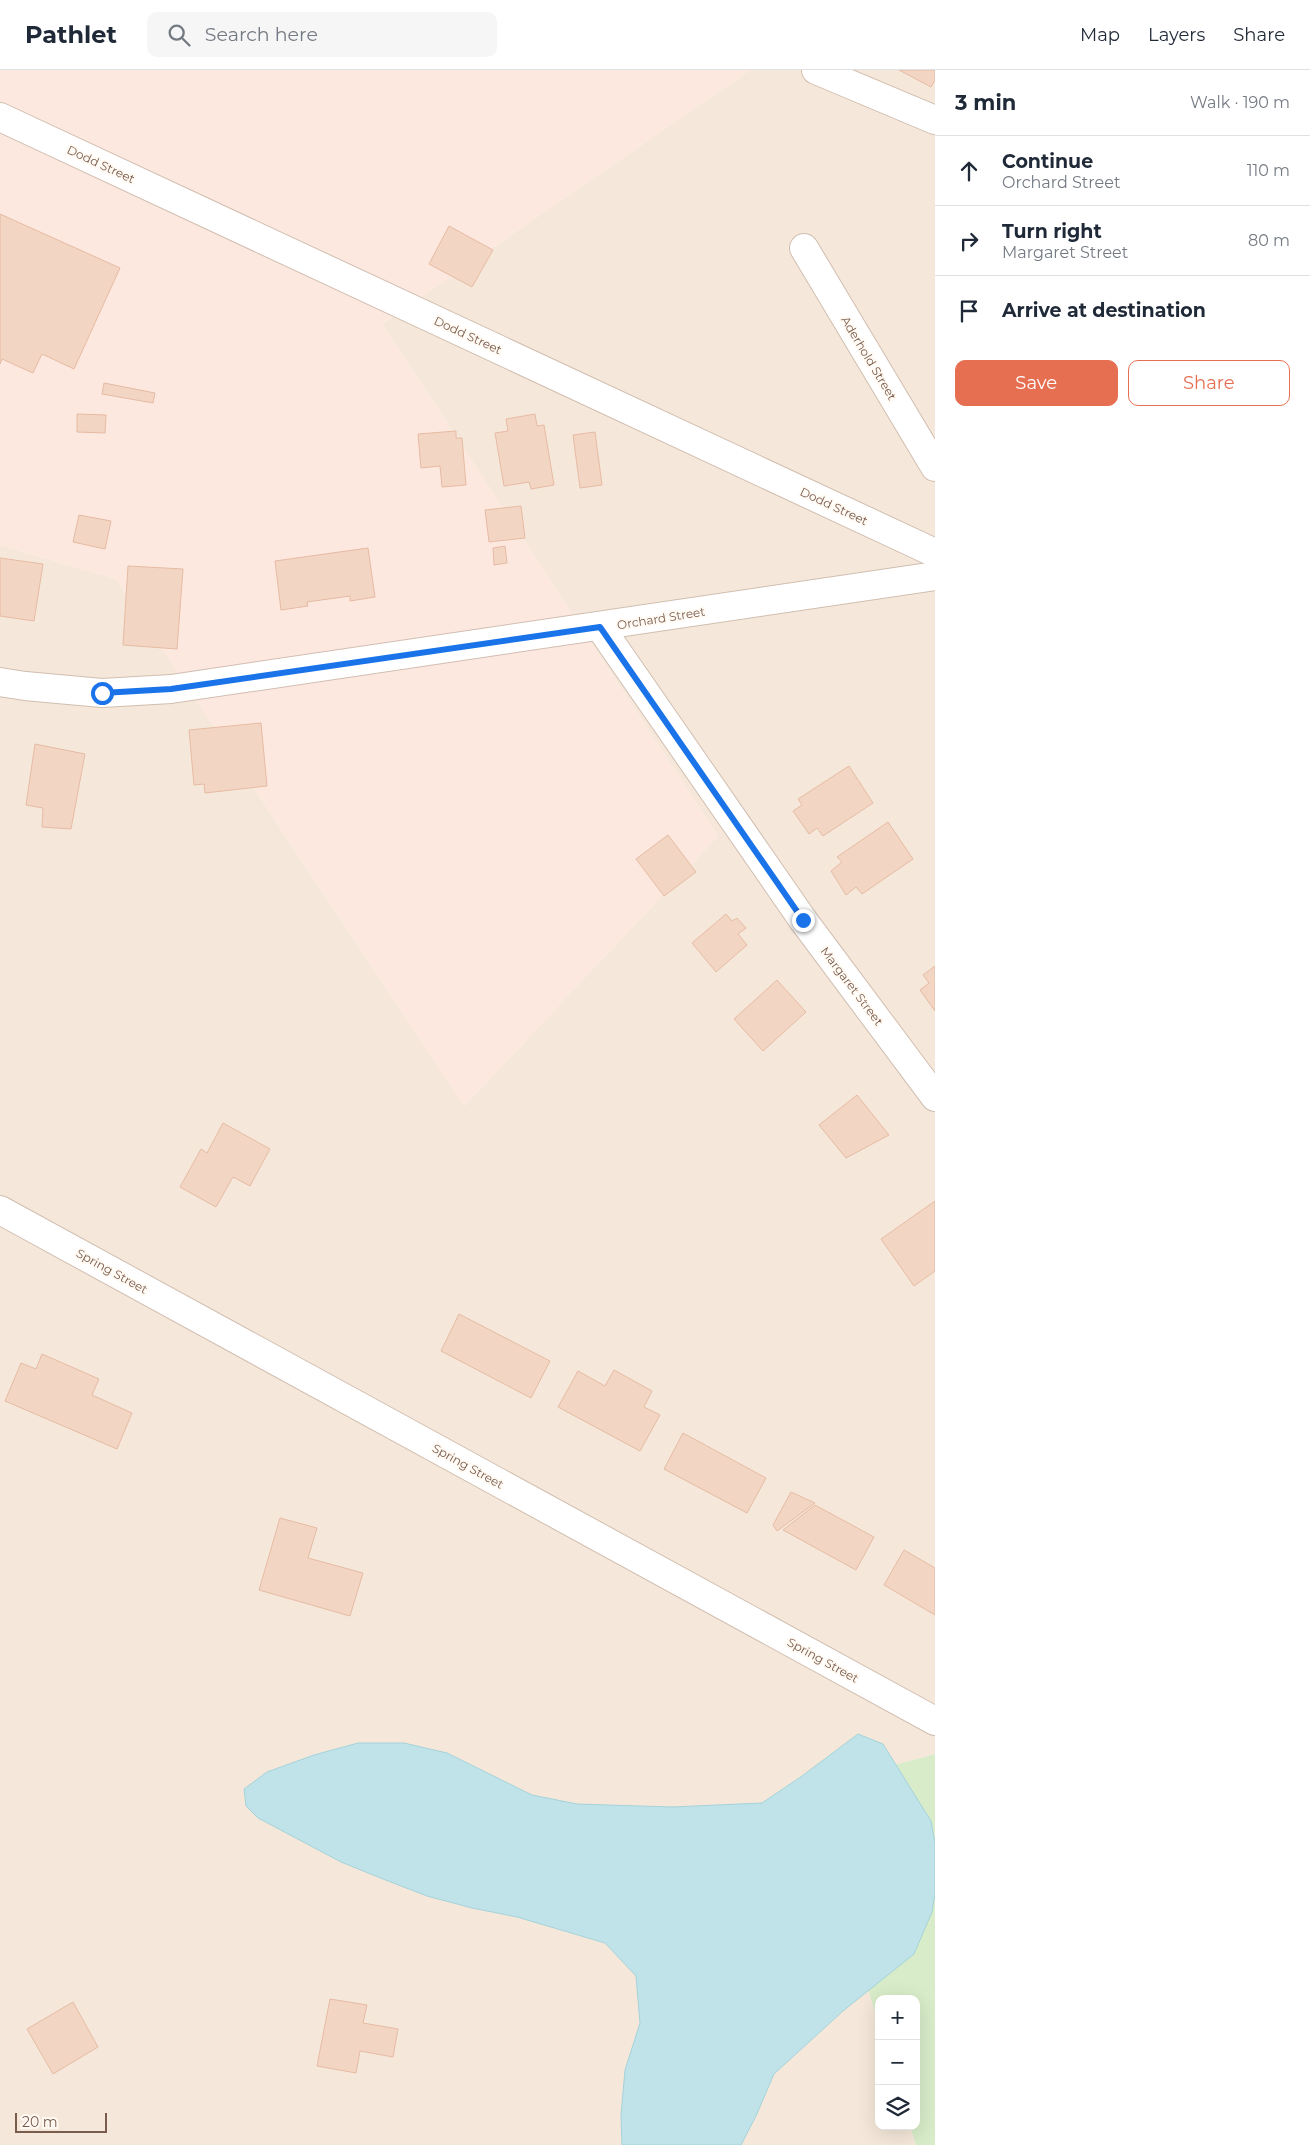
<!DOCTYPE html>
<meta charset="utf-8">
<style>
body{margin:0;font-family:Montserrat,sans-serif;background:#f6f6f7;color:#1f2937}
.controls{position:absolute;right:15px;bottom:15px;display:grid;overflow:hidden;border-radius:10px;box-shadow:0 5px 20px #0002}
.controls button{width:45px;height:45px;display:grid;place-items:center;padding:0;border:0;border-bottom:1px solid #e0e1e3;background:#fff;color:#1f2937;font:25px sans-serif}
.scale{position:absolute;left:15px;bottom:12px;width:92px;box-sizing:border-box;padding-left:5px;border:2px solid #7a5c4d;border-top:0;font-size:14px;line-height:18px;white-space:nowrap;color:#7a5c4d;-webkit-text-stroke:4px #fffaf3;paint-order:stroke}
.stop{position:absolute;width:15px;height:15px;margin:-11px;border:4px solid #1a73e8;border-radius:50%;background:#fff}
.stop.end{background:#1a73e8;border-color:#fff;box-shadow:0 1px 5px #0008}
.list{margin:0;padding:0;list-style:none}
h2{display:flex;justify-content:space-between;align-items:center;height:65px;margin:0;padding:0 20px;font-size:21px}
h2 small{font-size:16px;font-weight:400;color:#747a83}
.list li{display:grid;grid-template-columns:32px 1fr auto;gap:15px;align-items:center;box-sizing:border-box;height:70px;padding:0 20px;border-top:1px solid #e0e1e3}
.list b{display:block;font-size:19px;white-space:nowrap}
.list p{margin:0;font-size:16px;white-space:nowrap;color:#747a83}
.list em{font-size:16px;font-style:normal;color:#747a83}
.actions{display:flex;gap:10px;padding:15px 20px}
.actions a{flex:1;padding:11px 0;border:1px solid #e76f51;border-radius:10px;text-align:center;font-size:18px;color:#e76f51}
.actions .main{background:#e76f51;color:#fff}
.icon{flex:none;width:28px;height:28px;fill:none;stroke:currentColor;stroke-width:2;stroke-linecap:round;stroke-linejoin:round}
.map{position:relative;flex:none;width:935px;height:2075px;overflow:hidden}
header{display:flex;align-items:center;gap:30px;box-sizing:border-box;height:70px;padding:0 25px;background:#fff;border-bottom:1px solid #e0e1e3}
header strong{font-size:24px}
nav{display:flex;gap:28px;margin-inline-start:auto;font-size:18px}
.search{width:350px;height:45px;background:#f6f6f7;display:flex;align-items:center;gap:12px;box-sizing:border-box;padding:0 18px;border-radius:10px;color:#747a83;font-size:19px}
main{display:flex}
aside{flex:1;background:#fff}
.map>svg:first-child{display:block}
.residential{fill:#f5e8da}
.commercial{fill:#fde8e0}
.green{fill:#d8ecc9}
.water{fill:#bfe3e8;stroke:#a5d3da}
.building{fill:#f3d5c3;stroke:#e6bba3}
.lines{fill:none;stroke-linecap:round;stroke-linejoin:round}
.minor-casing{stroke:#d1beb0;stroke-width:30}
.minor{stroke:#fff;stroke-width:28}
.route{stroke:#1a73e8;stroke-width:6}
.labels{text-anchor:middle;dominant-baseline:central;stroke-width:4;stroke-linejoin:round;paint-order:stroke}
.street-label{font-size:12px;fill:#7a5c4d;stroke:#fffaf3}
</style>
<header>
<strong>Pathlet</strong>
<div class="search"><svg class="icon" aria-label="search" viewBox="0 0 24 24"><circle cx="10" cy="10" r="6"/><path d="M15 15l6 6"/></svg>Search here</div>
<nav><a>Map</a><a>Layers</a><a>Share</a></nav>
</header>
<main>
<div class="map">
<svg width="935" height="2075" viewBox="0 0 935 2075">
<rect width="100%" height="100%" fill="#fdf6ec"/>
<path class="residential" d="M750,0h185v1684l-129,35 73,236v101h31l6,19h-916v-1600l116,34 348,527 254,-270 -336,-512z"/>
<path class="commercial" d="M0,0h750l-368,254 336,512 -254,270 -348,-527 -116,-34z"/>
<path class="green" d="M935,1684v391h-19l-6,-19h6v-127h-37v26l-73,-236z"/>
<path class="water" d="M858,1664l25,10 48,77 4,22v50l-3,19 -18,42 -71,57 -69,63 -18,42 -15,29h-119l-1,-30 4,-45 15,-47 -4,-47 -31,-33 -88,-26 -45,-9 -45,-12 -44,-17 -42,-17 -83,-44 -12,-12 -2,-17 23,-17 47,-17 44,-12h46l43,10 85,42 45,9 95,3 90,-4 40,-27z"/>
<path class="building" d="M899,0h36v10l-4,7z
M0,144l120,54 -46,101 -32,-15 -9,19 -31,-14 -2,5z
M449,156l44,24 -21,37 -43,-23z
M104,313l51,10 -2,10 -51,-9z
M77,344l29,1 -1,18 -28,-1z
M535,344l2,12 7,-1 10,60 -23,4 -2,-7 -25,4 -9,-53 13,-2 -2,-12z
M456,361v7h6l4,47 -24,2 -2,-21 -19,2 -3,-34z
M595,362l7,53 -22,3 -7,-53z
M521,436l4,32 -36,4 -4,-32z
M79,445l32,6 -6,28 -32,-7z
M505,476l2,17 -13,2 -1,-17z
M368,478l7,49 -25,4v-5l-43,6 1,4 -27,4 -6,-49z
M0,488l43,6 -9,57 -34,-5z
M128,496l55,3 -6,80 -54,-4z
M261,653l6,63 -62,7 -1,-9 -10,1 -5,-55z
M35,674l50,10 -14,75 -29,-2 1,-19 -17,-3z
M849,696l24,37 -50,33 -6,-8 -8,6 -16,-23 9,-6 -4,-6z
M888,752l25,37 -51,35 -6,-7 -10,8 -15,-24 11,-9 -5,-5z
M668,765l28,37 -32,24 -28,-37z
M726,844l6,7 5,-3 9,10 -8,6 9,11 -31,27 -24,-29z
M935,896v45l-15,-21 9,-7 -6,-8z
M777,910l29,32 -43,39 -29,-32z
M857,1025l32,40 -43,23 -27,-33z
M223,1053l47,26 -20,37 -17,-9 -17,30 -36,-20 21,-38 6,4z
M935,1131v70l-21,15 -33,-47z
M459,1244l91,47 -19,37 -90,-47z
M42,1284l57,25 -7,16 40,18 -15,36 -112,-48 16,-38 15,6z
M614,1300l38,21 -8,16 16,8 -20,36 -82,-44 20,-36 27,15z
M683,1363l83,45 -19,35 -83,-44z
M791,1422l24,11 -38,28 -4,-6z
M815,1435l59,32 -18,33 -73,-40z
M280,1448l37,10 -9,30 55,15 -13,43 -91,-26z
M904,1480l31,18v47l-51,-30z
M330,1929l37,6 -4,18 35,6 -5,28 -33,-6 -4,22 -39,-7z
M73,1932l25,45 -45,27 -26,-45z"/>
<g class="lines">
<g class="minor-casing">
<path id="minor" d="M816,0l119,50
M0,47l935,436
M804,178l131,219
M600,557l203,293 132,177
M0,612l25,4 77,7 69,-4 764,-113
M0,1140l935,511"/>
</g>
<use href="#minor" class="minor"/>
</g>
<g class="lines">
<path class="route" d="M102,623l69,-4 429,-62 203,293"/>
</g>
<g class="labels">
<g class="street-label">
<text transform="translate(101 94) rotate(25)">Dodd Street</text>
<text transform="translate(468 265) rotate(25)">Dodd Street</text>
<text transform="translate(869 288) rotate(59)">Aderhold Street</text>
<text transform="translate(834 436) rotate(25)">Dodd Street</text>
<text transform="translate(661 548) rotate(-9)">Orchard Street</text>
<text transform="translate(852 916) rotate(53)">Margaret Street</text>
<text transform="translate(112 1201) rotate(29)">Spring Street</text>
<text transform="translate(468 1396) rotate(29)">Spring Street</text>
<text transform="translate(823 1590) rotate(29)">Spring Street</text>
</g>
</g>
</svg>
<div class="controls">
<button>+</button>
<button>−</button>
<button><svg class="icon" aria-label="layers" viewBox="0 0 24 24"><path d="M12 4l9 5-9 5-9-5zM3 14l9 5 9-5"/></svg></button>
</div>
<div class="scale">20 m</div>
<div class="stop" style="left:102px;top:623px"></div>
<div class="stop end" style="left:803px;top:850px"></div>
</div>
<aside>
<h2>3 min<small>Walk · 190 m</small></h2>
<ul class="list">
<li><svg class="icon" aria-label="ahead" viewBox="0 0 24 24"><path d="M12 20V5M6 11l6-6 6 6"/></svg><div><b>Continue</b><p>Orchard Street</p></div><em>110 m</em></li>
<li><svg class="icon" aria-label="right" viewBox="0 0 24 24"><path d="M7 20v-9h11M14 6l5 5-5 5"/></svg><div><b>Turn right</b><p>Margaret Street</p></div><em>80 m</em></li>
<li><svg class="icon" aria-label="arrive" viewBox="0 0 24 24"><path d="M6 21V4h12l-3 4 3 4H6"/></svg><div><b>Arrive at destination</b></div></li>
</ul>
<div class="actions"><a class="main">Save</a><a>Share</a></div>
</aside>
</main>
